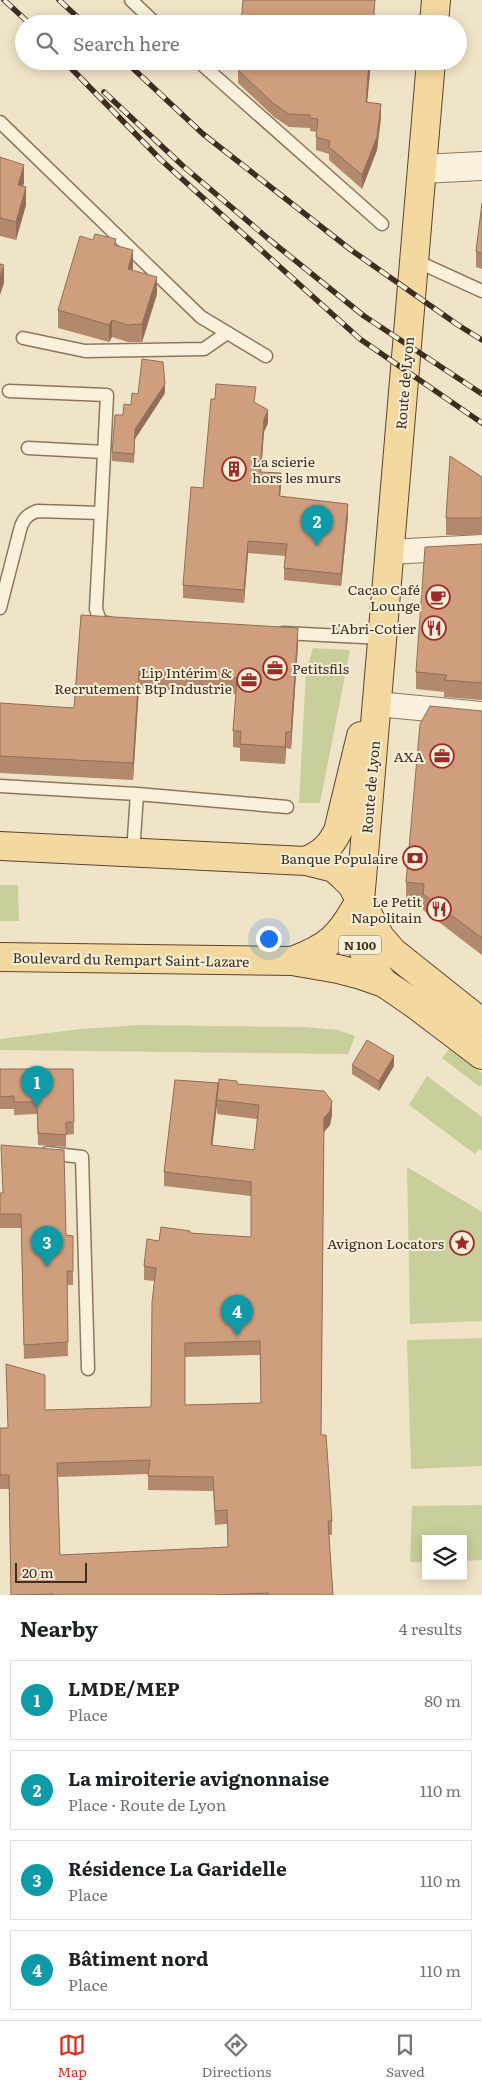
<!DOCTYPE html>
<meta charset="utf-8">
<style>
body{margin:0;font-family:Literata,serif;background:#f6f6f6;color:#202124}
.controls{position:absolute;right:15px;bottom:15px;display:grid;overflow:hidden;border-radius:0px;box-shadow:0 2px 12px #0003}
.controls button{width:45px;height:45px;display:grid;place-items:center;padding:0;border:0;border-bottom:1px solid #e0e0e0;background:#fff;color:#202124;font:25px sans-serif}
.scale{position:absolute;left:15px;bottom:12px;width:72px;box-sizing:border-box;padding-left:5px;border:2px solid #3d2e20;border-top:0;font-size:14px;line-height:18px;white-space:nowrap;color:#3d2e20;-webkit-text-stroke:4px #f7eed8;paint-order:stroke}
.you{position:absolute;left:268px;top:938px;width:18px;height:18px;margin:-12px;border:4px solid #fff;border-radius:50%;background:#1a73e8;box-shadow:0 0 0 8px #1a73e833}
.badge{display:grid;place-items:center;width:32px;height:32px;border-radius:50%;background:#d93025;color:#fff;font-size:16px;font-weight:700}
.pin{position:absolute;translate:-50% -41px;filter:drop-shadow(0 1px 2px #0008)}
.pin::after{content:'';position:absolute;top:26px;width:18px;height:15px;background:inherit;clip-path:polygon(0 0,100% 0,50% 100%)}
.list{margin:0;padding:0;list-style:none}
h2{display:flex;justify-content:space-between;align-items:center;height:65px;margin:0;padding:0 20px;font-size:21px}
h2 small{font-size:16px;font-weight:400;color:#757577}
.list li{display:grid;grid-template-columns:32px 1fr auto;gap:15px;align-items:center;box-sizing:border-box;height:80px;margin:0 10px 10px;padding:0 10px;border:1px solid #e0e0e0;border-radius:0px}
.list b{display:block;font-size:19px;white-space:nowrap}
.list p{margin:0;font-size:16px;white-space:nowrap;color:#757577}
.list em{font-size:16px;font-style:normal;color:#757577}
.icon{flex:none;width:28px;height:28px;fill:none;stroke:currentColor;stroke-width:2;stroke-linecap:round;stroke-linejoin:round}
.map{position:relative;flex:none;width:482px;height:1595px;overflow:hidden}
.search{position:absolute;background:#fff;box-shadow:0 2px 12px #0003;left:15px;right:15px;top:15px;height:55px;display:flex;align-items:center;gap:12px;box-sizing:border-box;padding:0 18px;border-radius:28px;color:#757577;font-size:19px}
.sheet{height:425px;background:#fff}
nav{display:flex;justify-content:space-around;align-items:center;box-sizing:border-box;height:70px;border-top:1px solid #e0e0e0;background:#fff;font-size:14px;color:#757577}
nav a{display:grid;justify-items:center;gap:2px}
nav .on{color:#d93025}
.map>svg:first-child{display:block}
.green{fill:#c9cf9b}
.lines{fill:none;stroke-linecap:round;stroke-linejoin:round}
.service-casing{stroke:#8d765c;stroke-width:15}
.minor-casing{stroke:#8d765c;stroke-width:26}
.tertiary-casing{stroke:#8d765c;stroke-width:30}
.primary-casing{stroke:#5b4430;stroke-width:30}
.service{stroke:#faf1dc;stroke-width:12}
.minor{stroke:#faf1dc;stroke-width:24}
.tertiary{stroke:#faf1dc;stroke-width:28}
.primary{stroke:#f3d9a0;stroke-width:28}
.rail-casing{stroke:#3d2e20;stroke-width:5.5}
.rail{stroke:#f7eed8;stroke-width:4;stroke-dasharray:11;stroke-linecap:butt}
.wall{fill:#b2896c;fill-rule:evenodd}
.shaded-wall{fill:#916f58}
.building{fill:#cf9f7d;stroke:#916f58;fill-rule:evenodd}
.labels{text-anchor:middle;dominant-baseline:central;stroke-width:4;stroke-linejoin:round;paint-order:stroke}
.shield{fill:#f7eed8;stroke:#756857;stroke-width:1}
.shield-label{font-size:12px;font-weight:bold;fill:#3d2e20}
.street-label{font-size:14px;fill:#3d2e20;stroke:#f7eed8}
.poi-label{font-size:14px;fill:#3d2e20;stroke:#f7eed8;text-anchor:end}
</style>
<div class="map">
<svg width="482" height="1595" viewBox="0 0 482 1595">
<rect width="100%" height="100%" fill="#f0e4c8"/>
<path class="green" d="M313,648l37,2 -30,153h-21l7,-132z
M0,885h18l1,36h-19z
M140,1025l165,2 33,3 17,6 -7,18 -348,-4v-11l81,-10z
M450,1048l32,25v11l-2,3 -38,-29z
M427,1076l55,41v34l-3,-2 -4,5 -66,-49z
M407,1167l75,45v109l-72,3z
M482,1338v128l-71,3 -4,-129z
M482,1505v55l-19,1v-22h-37v23h-16l2,-56z"/>
<g class="lines">
<g class="service-casing">
<path id="service" d="M131,0l25,24
M198,61l184,163
M0,122l201,195 65,39
M414,260l68,31
M23,338l62,13 119,-2 23,-16
M9,391l98,4 -6,118
M28,448l76,4
M0,608l20,-78c3,-11 7,-15 17,-19l64,2 -5,96 4,12 10,3
M283,633l100,5
M0,786l137,8 -4,59
M137,794l150,13
M47,1153l35,4 6,212"/>
</g>
<g class="minor-casing">
<path id="minor" d="M390,552l92,-5
M377,704l105,10"/>
</g>
<g class="tertiary-casing">
<path id="tertiary" d="M422,169l60,-3"/>
</g>
<g class="primary-casing">
<path id="primary" d="M434,24l2,-24
M0,846l306,15 28,7 9,8 9,9 28,52 13,15 89,71
M306,861c16,-7 24,-14 32,-30l23,-95
M0,957l292,4 46,8 23,6 23,8 32,22 66,50
M292,961c37,-14 48,-24 67,-59
M384,983c-16,-20 -24,-32 -26,-58l73,-864"/>
</g>
<use href="#service" class="service"/>
<use href="#minor" class="minor"/>
<use href="#tertiary" class="tertiary"/>
<use href="#primary" class="primary"/>
<g class="rail-casing">
<path id="rail" d="M4,0l26,24
M59,0l26,24
M64,61l97,99 199,179 122,84
M125,61l78,73 148,116 107,75 24,15
M104,92l79,74 88,75 93,75 118,78"/>
</g>
<use href="#rail" class="rail"/>
</g>
<path class="wall" d="M371,61l-4,41 14,15 -4,33 -15,39 -33,-29v-6l-13,-4v-18l-6,-1v-3l-21,-1 -15,-10 -36,-34v-13z
M0,157l24,26 -1,3 3,19 -10,35 -16,-4z
M482,203v66l-6,-2v-16z
M93,240l23,6 17,22 -1,2 25,24 -15,48h-14l-16,-5 -3,5 -51,-14v-18z
M165,393l-30,46 -1,24 -22,-2v-9l11,-37 15,-21z
M256,403l12,20 -4,9 -3,40 20,14 -1,10 68,20 -7,70 -57,-6v-12l1,-12 -37,-3 -4,50 -61,-5v-13l20,-97z
M482,477v58h-36v-17z
M482,544v156l-38,-3v-5l-28,-3v-17z
M81,615l217,29 -7,105 -5,-1 -1,16 -45,-3v-13l-7,-1v-16l3,-37 -97,-6 -6,92 -133,-7v-70l74,5z
M482,711v244l-59,-45v-9l-17,-2v-17z
M352,1065l42,1 -15,25 -27,-17z
M0,1069h73l1,65 -8,1v12l-28,-2 -1,-31 -23,1v-6h-14z
M175,1080l62,4 95,31 -2,10 -6,7 -3,303 11,86v14h-3l4,60h-322l-2,-106h-9v-61h7l38,-18 106,-3 4,-126 -11,-1v-14l15,-25 31,-8 61,4v-41l-87,-10v-14zM217,1104v10l40,5 -3,31 -42,-5zM260,1355l1,48 -76,2v-48zM148,1474v16l65,1 2,34 12,-1 1,23 -168,8 -2,-78z
M0,1193l66,42 7,1v49h-6l1,71 -44,3 -3,-131h-21z"/>
<path class="shaded-wall" d="M375,0l-1,24h-1z
M369,61h2l-5,54v-13z
M381,104v13l-4,33 -15,39v-14z
M24,165v18l-6,19v-17z
M26,187v18l-10,35v-18z
M133,250v18l-5,19v-18z
M4,265v18l-4,12v-18z
M157,277v17l-15,48v-18z
M112,320v17l-3,5v-17z
M165,384v9l-30,46 -1,24 1,-34z
M268,410v13l-4,9 -4,52v-12l4,-53z
M281,473v13l-2,23v-13z
M348,504v12l-7,70v-12z
M248,541v12l-4,50v-13z
M298,628v16l-7,105v-17z
M139,671v17l-6,92v-17z
M286,732v16l-1,16v-17z
M394,1056v10l-15,25v-10z
M218,1083l-1,21 -6,55v-14z
M332,1101v14l-2,10 -6,7v-14z"/>
<path class="building" d="M243,0h132l-2,24h-132z
M238,61h131l-3,41 15,2 -4,33 -15,38 -33,-28 1,-6 -14,-4 2,-18 -8,-1v-3l-21,-1 -15,-10 -36,-34z
M0,157l24,8 -6,20 8,2 -10,35 -16,-4z
M482,203v51l-6,-3z
M95,234l21,5 -2,6 19,5 -5,19 29,8 -15,47 -14,1 -16,-5 -3,5 -51,-15 22,-74 13,4z
M0,264l4,1 -4,12z
M142,359l21,3 2,22 -30,45 -1,25 -22,-2 3,-37h8l1,-11 7,1 1,-12 6,1z
M216,384l40,3 -2,15 14,8 -4,9 -4,53 21,1 -2,23 69,8 -7,70 -57,-6 3,-24 -39,-3 -4,49 -61,-5 8,-98 12,1 8,-89h4z
M450,456l32,21v41h-36z
M482,544v139l-38,-3 3,-5 -31,-3 9,-125z
M81,615l217,13 -7,104h-5l-1,15 -45,-3 1,-13h-8l4,-53 -98,-7 -6,92 -133,-7v-53l74,5z
M430,706l52,5v227l-59,-44 1,-10 -18,-2 14,-158z
M367,1040l27,16 -15,25 -27,-16z
M0,1069h73l1,53h-8v13l-28,-2 -1,-31h-23v-6l-14,1z
M219,1079l18,2v3l87,7 8,10 -2,10 -6,7 -3,317h5l6,86h-4l5,74h-65v-2l-55,2h-159v-1l-43,1 -2,-120h-9v-47h8l-2,-64 39,11v35l106,-3 1,-105 4,-34 -12,-2 3,-27 12,2 2,-14 29,4v2l61,4v-55l-87,-10 11,-92 43,3 -7,62 43,5 5,-45 -42,-5zM260,1341l1,62 -76,2v-62zM150,1460l-2,16 65,1 2,34 12,-1 1,37 -168,8 -3,-92z
M1,1145l63,5 2,85 7,1v35h-6l1,71 -44,3 -3,-131h-21v-21h3z"/>
<defs>
<g id="building-ring" transform="scale(1.25)"><circle r="9.5" fill="#f7eed8" stroke="#9e2a2b" stroke-width="1.5"/><path d="M-4-6H4V6H1V3H-1V6H-4ZM-2.5-4.3h1.7v1.8h-1.7ZM.8-4.3h1.7v1.8H.8ZM-2.5-1h1.7V.8h-1.7ZM.8-1h1.7V.8H.8Z" fill="#9e2a2b"/></g>
<g id="cafe-ring" transform="scale(1.25)"><circle r="9.5" fill="#f7eed8" stroke="#9e2a2b" stroke-width="1.5"/><path d="M-5.5-4.5H6V0H3Q3 3.5 0 3.5H-2.5Q-5.5 3.5-5.5 0ZM3-3.2v2h1.7v-2ZM-6 4.5H4V6H-6Z" fill="#9e2a2b"/></g>
<g id="restaurant-ring" transform="scale(1.25)"><circle r="9.5" fill="#f7eed8" stroke="#9e2a2b" stroke-width="1.5"/><path d="M-5-6h1v4h1v-4h1v4h1v-4h1v5L-1.5 .5V6h-2V.5L-5-1ZM5-6V6H3V1.5H1.5Q1.5-4 5-6Z" fill="#9e2a2b"/></g>
<g id="office-ring" transform="scale(1.25)"><circle r="9.5" fill="#f7eed8" stroke="#9e2a2b" stroke-width="1.5"/><path d="M-6-3h4V-5.5h4V-3h4V5H-6ZM-1-4.5V-3h2v-1.5ZM-6 0V1H6V0Z" fill="#9e2a2b"/></g>
<g id="bank-ring" transform="scale(1.25)"><circle r="9.5" fill="#f7eed8" stroke="#9e2a2b" stroke-width="1.5"/><path d="M-6-4H6V4H-6ZM0-2.3a2.3 2.3 0 1 0 0 4.6a2.3 2.3 0 1 0 0-4.6Z" fill="#9e2a2b"/></g>
<g id="sight-ring" transform="scale(1.25)"><circle r="9.5" fill="#f7eed8" stroke="#9e2a2b" stroke-width="1.5"/><path d="M0-6L1.8-2.2L6-1.7L2.9 1.2L3.7 5.4L0 3.3L-3.7 5.4L-2.9 1.2L-6-1.7L-1.8-2.2Z" fill="#9e2a2b"/></g>
</defs>
<g fill-rule="evenodd">
<use href="#building-ring" x="234" y="469"/>
<use href="#cafe-ring" x="438" y="597"/>
<use href="#restaurant-ring" x="434" y="628"/>
<use href="#office-ring" x="275" y="668"/>
<use href="#office-ring" x="249" y="680"/>
<use href="#office-ring" x="442" y="756"/>
<use href="#bank-ring" x="415" y="858"/>
<use href="#restaurant-ring" x="439" y="909"/>
<use href="#sight-ring" x="462" y="1243"/>
</g>
<g class="labels">
<rect class="shield" x="339" y="935.5" width="42" height="19" rx="4"/>
<g class="shield-label">
<text x="360" y="945">N 100</text>
</g>
<g class="street-label">
<text transform="translate(404 383) rotate(-85)">Route de Lyon</text>
<text transform="translate(370 787) rotate(-85)">Route de Lyon</text>
<text transform="translate(131 959) rotate(1)">Boulevard du Rempart Saint-Lazare</text>
</g>
<g class="poi-label">
<text x="252" y="461" text-anchor="start">La scierie<tspan x="252" dy="16">hors les murs</tspan></text>
<text x="420" y="589">Cacao Café<tspan x="420" dy="16">Lounge</tspan></text>
<text x="416" y="628">L'Abri-Cotier</text>
<text x="292" y="668" text-anchor="start">Petitsfils</text>
<text x="232" y="672">Lip Intérim &amp;<tspan x="232" dy="16">Recrutement Btp Industrie</tspan></text>
<text x="424" y="756">AXA</text>
<text x="398" y="858">Banque Populaire</text>
<text x="422" y="901">Le Petit<tspan x="422" dy="16">Napolitain</tspan></text>
<text x="444" y="1243">Avignon Locators</text>
</g>
</g>
</svg>
<div class="controls">
<button><svg class="icon" aria-label="layers" viewBox="0 0 24 24"><path d="M12 4l9 5-9 5-9-5zM3 14l9 5 9-5"/></svg></button>
</div>
<div class="scale">20 m</div>
<div class="you"></div>
<div class="pin badge" style="left:37px;top:1107px;background:#0f9aa8">1</div>
<div class="pin badge" style="left:317px;top:546px;background:#0f9aa8">2</div>
<div class="pin badge" style="left:47px;top:1267px;background:#0f9aa8">3</div>
<div class="pin badge" style="left:237px;top:1336px;background:#0f9aa8">4</div>
<div class="search"><svg class="icon" aria-label="search" viewBox="0 0 24 24"><circle cx="10" cy="10" r="6"/><path d="M15 15l6 6"/></svg>Search here</div>
</div>
<section class="sheet">
<h2>Nearby<small>4 results</small></h2>
<ul class="list">
<li><span class="badge" style="background:#0f9aa8">1</span><div><b>LMDE/MEP</b><p>Place</p></div><em>80 m</em></li>
<li><span class="badge" style="background:#0f9aa8">2</span><div><b>La miroiterie avignonnaise</b><p>Place · Route de Lyon</p></div><em>110 m</em></li>
<li><span class="badge" style="background:#0f9aa8">3</span><div><b>Résidence La Garidelle</b><p>Place</p></div><em>110 m</em></li>
<li><span class="badge" style="background:#0f9aa8">4</span><div><b>Bâtiment nord</b><p>Place</p></div><em>110 m</em></li>
</ul>
</section>
<nav>
<a class="on"><svg class="icon" aria-label="map" viewBox="0 0 24 24"><path d="M3 6l6-2 6 2 6-2v14l-6 2-6-2-6 2zM9 4v14M15 6v14"/></svg>Map</a>
<a><svg class="icon" aria-label="directions" viewBox="0 0 24 24"><path d="M12 3l9 9-9 9-9-9zM9 14v-3h6M13 9l2 2-2 2"/></svg>Directions</a>
<a><svg class="icon" aria-label="saved" viewBox="0 0 24 24"><path d="M7 4h10v16l-5-4-5 4z"/></svg>Saved</a>
</nav>
